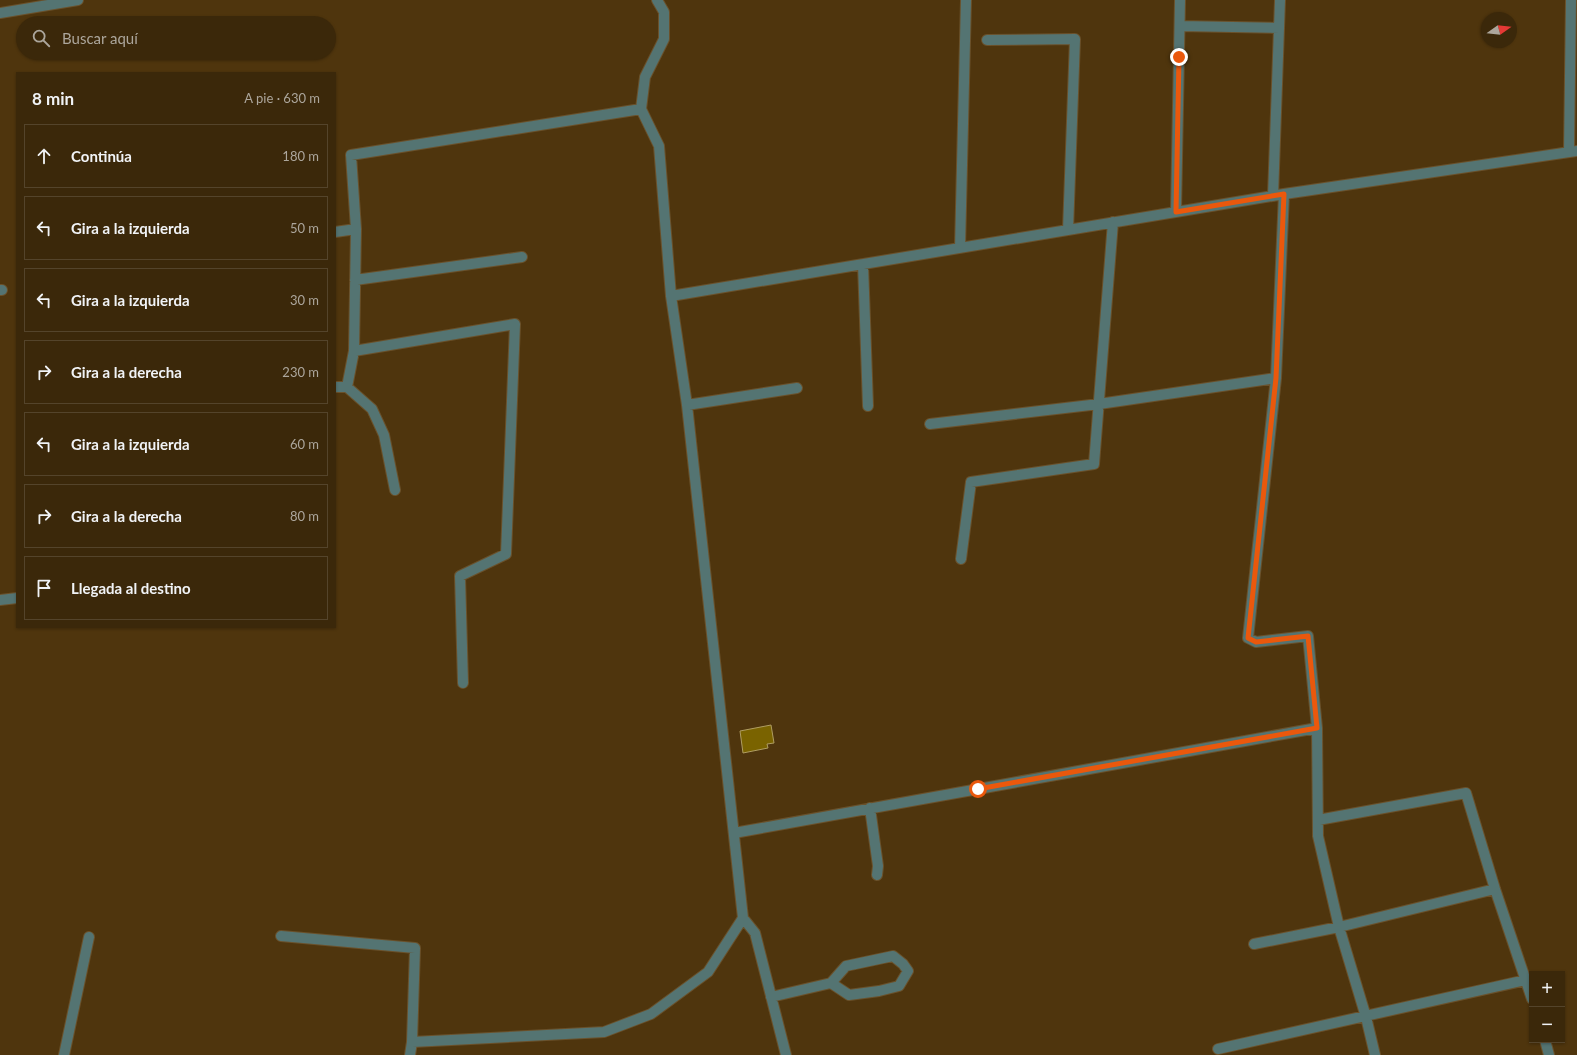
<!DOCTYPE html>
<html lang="es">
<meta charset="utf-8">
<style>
body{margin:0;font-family:Lato,sans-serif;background:#423013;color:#f1f3f6}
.controls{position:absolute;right:12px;bottom:12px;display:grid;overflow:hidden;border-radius:0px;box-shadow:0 1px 3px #0004}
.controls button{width:36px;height:36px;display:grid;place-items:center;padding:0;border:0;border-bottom:1px solid #54442b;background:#3b280a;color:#f1f3f6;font:20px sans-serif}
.compass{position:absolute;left:1481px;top:12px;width:36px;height:36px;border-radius:50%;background:#3b280a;box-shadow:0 1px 3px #0004;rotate:75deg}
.stop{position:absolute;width:12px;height:12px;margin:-9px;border:3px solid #ea580c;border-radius:50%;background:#fff}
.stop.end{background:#ea580c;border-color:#fff;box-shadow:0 1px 4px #0008}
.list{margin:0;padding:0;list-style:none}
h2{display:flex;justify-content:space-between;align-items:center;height:52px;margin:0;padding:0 16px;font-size:17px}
h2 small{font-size:13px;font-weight:400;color:#aca69c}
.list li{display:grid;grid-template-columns:26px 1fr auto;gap:12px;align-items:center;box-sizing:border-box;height:64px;margin:0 8px 8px;padding:0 8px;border:1px solid #54442b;border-radius:0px}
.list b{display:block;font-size:15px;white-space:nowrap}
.list em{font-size:13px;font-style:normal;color:#aca69c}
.icon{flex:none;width:22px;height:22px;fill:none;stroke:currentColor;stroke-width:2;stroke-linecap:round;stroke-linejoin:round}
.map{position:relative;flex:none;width:1577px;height:1055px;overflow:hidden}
.search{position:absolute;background:#3b280a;box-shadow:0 1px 3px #0004;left:16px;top:16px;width:320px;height:44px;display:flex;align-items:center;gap:10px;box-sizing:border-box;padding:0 14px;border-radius:22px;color:#aca69c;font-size:15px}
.panel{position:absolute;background:#3b280a;box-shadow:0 1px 3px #0004;left:16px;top:72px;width:320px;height:556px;border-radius:0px}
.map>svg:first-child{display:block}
.building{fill:#7a6300;stroke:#af9d62}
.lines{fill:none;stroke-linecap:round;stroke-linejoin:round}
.minor-casing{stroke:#6a512b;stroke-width:12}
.minor{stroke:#547472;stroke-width:10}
.route{stroke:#ea580c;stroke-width:5}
</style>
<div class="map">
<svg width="1577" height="1055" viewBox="0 0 1577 1055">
<rect width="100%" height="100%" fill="#4f350d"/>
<path class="building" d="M771,725l3,18 -7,1 1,4 -25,5 -3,-22z"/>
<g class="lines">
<g class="minor-casing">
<path id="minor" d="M657,0l7,12v27l-19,38 -4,32 18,37 12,150 16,109 56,513 12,15 31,122
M0,13l78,-13
M1180,26l99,2
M987,40l88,-1 -7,191
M1569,152l2,-152
M1284,194l-8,184 -28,260 8,4 52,-6 9,92 1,108 21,91 27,90 9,38
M1273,196l7,-196
M1176,212l4,-212
M335,232l21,-3
M960,248l6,-248
M863,264l5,142
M355,280l167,-23
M0,290h2
M671,296l613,-102 293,-43
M354,351l161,-27 -9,230 -46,22 3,107
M335,387h12l25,22 12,26 11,55
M347,387l7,-36 2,-122 -5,-74 290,-46
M687,405l110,-17
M930,424l169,-20 177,-26
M961,559l10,-77 123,-18 19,-242
M0,600l17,-2
M870,808l8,58 -1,9
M1318,820l148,-27 29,96 37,110
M734,833l583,-105
M281,936l134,12 -3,94 -2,13
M1254,944l85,-17 156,-38
M771,997l60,-14 18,12 30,-4 20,-5 9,-15 -5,-7 -10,-8 -47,10 -15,17
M1545,1040l4,15
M412,1042l192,-10 47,-18 57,-42 35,-54
M1218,1049l308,-69
M64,1055l25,-118"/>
</g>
<use href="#minor" class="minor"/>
</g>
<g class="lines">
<path class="route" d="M978,789l339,-61 -9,-92 -52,6 -8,-4 28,-260 8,-184 -108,18 3,-155"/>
</g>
</svg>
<div class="controls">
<button>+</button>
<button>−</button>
</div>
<svg class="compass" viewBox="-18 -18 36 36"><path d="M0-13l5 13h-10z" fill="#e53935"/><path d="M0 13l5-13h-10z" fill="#aca69c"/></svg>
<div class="stop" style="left:978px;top:789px"></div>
<div class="stop end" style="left:1179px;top:57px"></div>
<div class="search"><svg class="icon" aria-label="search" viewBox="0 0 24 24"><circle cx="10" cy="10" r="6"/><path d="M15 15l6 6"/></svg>Buscar aquí</div>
<section class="panel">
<h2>8 min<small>A pie · 630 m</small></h2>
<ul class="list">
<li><svg class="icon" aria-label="ahead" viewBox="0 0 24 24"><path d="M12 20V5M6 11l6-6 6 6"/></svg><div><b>Continúa</b></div><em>180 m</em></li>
<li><svg class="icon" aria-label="left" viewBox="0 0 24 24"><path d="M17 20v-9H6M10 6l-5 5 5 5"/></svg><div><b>Gira a la izquierda</b></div><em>50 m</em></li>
<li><svg class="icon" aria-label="left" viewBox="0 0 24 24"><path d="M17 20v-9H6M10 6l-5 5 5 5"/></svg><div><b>Gira a la izquierda</b></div><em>30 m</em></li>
<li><svg class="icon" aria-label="right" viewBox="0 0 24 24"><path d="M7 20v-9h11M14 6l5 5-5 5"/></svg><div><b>Gira a la derecha</b></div><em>230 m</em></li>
<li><svg class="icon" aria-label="left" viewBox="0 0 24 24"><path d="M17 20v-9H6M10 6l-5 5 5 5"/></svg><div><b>Gira a la izquierda</b></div><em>60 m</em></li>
<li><svg class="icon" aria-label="right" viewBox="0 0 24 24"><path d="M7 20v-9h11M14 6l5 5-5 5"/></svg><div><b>Gira a la derecha</b></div><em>80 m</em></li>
<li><svg class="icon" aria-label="arrive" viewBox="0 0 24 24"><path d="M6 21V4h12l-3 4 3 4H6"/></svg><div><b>Llegada al destino</b></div></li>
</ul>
</section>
</div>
